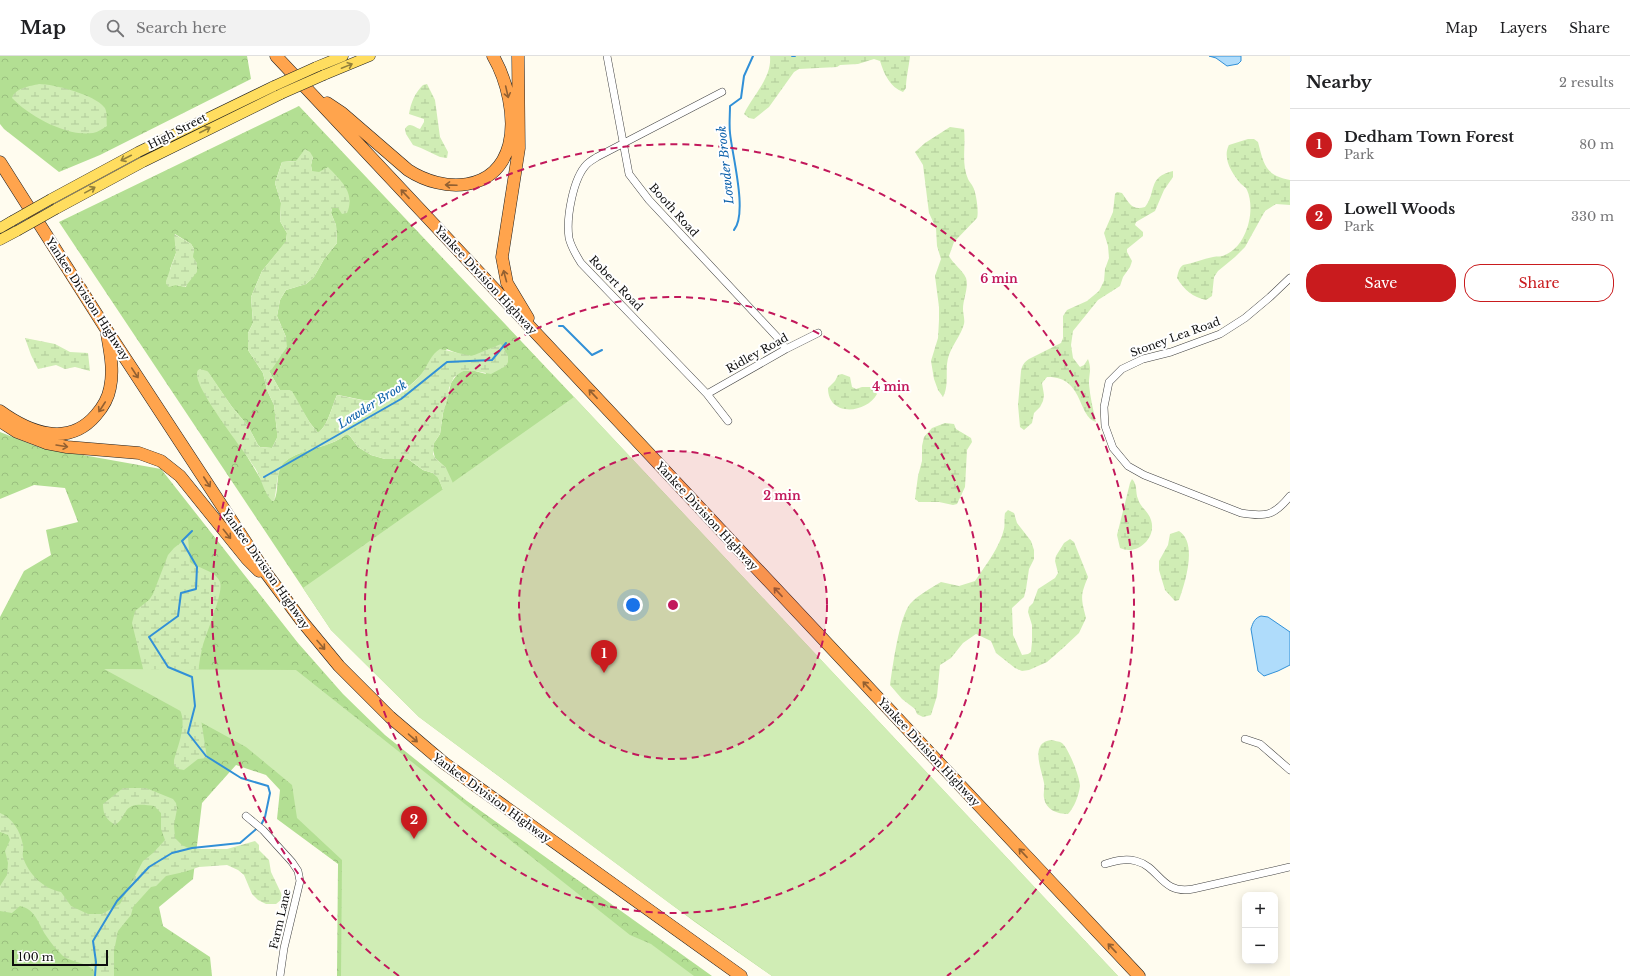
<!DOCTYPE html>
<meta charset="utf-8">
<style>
body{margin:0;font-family:"Libre Baskerville",serif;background:#f2f2f2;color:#202124}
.controls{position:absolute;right:12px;bottom:12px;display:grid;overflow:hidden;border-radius:8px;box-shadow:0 2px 10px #0003}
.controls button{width:36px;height:36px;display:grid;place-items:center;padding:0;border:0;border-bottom:1px solid #e0e0e0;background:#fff;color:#202124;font:20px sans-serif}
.scale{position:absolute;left:12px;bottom:10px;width:96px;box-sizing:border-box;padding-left:4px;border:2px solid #0e0e0e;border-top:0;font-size:11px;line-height:14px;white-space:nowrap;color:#0e0e0e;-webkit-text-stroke:3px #fff;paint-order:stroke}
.you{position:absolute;left:633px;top:549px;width:14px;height:14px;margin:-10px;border:3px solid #fff;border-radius:50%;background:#1a73e8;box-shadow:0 0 0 6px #1a73e833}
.badge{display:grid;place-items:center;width:26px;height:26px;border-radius:50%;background:#c91b1e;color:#fff;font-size:13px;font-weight:700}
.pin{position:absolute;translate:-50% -33px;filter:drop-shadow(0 1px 2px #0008)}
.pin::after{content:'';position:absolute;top:21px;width:14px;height:12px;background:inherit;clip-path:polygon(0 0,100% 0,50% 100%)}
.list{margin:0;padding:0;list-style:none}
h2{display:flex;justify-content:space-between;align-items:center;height:52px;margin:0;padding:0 16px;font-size:17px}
h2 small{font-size:13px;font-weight:400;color:#757577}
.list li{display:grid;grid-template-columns:26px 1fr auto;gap:12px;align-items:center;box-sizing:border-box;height:72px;padding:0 16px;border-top:1px solid #e0e0e0}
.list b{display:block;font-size:15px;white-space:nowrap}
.list p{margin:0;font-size:13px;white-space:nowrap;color:#757577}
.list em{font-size:13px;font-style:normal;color:#757577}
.actions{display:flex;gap:8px;padding:12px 16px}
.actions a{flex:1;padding:9px 0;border:1px solid #c91b1e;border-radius:16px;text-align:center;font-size:14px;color:#c91b1e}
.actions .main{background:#c91b1e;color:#fff}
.icon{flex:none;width:22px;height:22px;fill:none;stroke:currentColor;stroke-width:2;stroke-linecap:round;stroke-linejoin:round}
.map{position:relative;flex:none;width:1290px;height:920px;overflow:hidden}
header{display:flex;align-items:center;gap:24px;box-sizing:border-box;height:56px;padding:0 20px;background:#fff;border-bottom:1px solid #e0e0e0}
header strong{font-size:19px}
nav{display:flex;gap:22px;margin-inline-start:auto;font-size:14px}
.search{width:280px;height:36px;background:#f2f2f2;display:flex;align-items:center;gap:10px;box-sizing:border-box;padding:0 14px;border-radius:16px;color:#757577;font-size:15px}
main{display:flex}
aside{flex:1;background:#fff}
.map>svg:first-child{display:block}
.forest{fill:url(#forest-crowns);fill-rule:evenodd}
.wetland{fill:url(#wetland-marsh)}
.park{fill:#d0edb5}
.water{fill:#afdcfb;stroke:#3190d7}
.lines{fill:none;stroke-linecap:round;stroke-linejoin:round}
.stream{stroke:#3190d7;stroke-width:2}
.minor-casing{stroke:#414141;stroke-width:8}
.primary-casing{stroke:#1f1f1f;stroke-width:11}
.motorway-casing{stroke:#1f1f1f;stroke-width:13}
.minor{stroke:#fff;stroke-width:7}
.primary{stroke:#ffdd5f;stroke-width:10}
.motorway{stroke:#ffa44d;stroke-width:12}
.primary-bridge-casing{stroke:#1f1f1f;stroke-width:11;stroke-linecap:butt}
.primary-bridge{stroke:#ffdd5f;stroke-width:10}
.oneway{stroke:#93803b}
.oneway2{stroke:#936031}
.ring{fill:none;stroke:#c2185b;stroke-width:2;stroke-dasharray:7 5}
.labels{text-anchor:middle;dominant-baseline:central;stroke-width:4;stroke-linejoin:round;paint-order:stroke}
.street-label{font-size:11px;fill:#0e0e0e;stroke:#fff}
.water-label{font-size:12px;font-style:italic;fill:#0d61aa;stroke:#fff}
.centre{fill:#c2185b;stroke:#fff;stroke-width:2}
.ring-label{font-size:12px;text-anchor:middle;font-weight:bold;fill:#c2185b;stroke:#fff;stroke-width:4;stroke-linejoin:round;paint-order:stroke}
</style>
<header>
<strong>Map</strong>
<div class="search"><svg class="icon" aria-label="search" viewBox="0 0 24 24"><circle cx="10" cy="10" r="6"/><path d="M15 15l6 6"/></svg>Search here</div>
<nav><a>Map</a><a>Layers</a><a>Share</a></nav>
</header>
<main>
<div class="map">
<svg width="1290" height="920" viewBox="0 0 1290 920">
<defs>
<pattern id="forest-crowns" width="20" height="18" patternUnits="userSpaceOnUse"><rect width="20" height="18" fill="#b3df93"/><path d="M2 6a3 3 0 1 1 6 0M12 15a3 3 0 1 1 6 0" fill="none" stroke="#99be7e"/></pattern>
<pattern id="wetland-marsh" width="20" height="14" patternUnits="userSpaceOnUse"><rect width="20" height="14" fill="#d0edb5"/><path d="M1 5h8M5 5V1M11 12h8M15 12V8" fill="none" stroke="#b1ca9a"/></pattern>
</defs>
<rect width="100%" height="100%" fill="#fffcef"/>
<path class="forest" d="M0,0h247l4,23 -151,76 -41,17 -55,-43 -4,-5z
M299,50l275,291 544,579h-346l-77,-54 -276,-205 -88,-87 -272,-408zM313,101l-2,8 1,7h7l19,36h-6l-1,5 5,12 1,18 -13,16 -10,18 -8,7 -20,6 -6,10 -3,16 9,21 -17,34 11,19h9l21,33 8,10c10,-7 14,-27 19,-38 13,2 26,6 39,6 25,1 53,-35 71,-52 10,4 20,9 30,6l9,19 -11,-3h-12l-5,2 -7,10 -3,13 -5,17 -3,21 -6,9 -1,7 2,8 11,10 -2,24 -6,-15 -5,-4 -10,-3 -15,-11h-23l-14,-4 -13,-8 -8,-11 -3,-2c-5,3 -10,7 -16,9 -14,6 -44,10 -51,25 -4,10 -1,23 -6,33l-29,-48 -38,-82 25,36 16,19 10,19 2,2 12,1 5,-10v-6l-3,-27 -7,-15 -4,-17 -15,-23v-17l5,-10 -2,-26 11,-26 24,-29 1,-9 -7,-12 1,-18 -6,-20 7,-21 14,-1zM175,178l16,10 3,5 -8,38 -10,-2 -6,-16 6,-16z
M0,376l38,15 123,22 137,174 45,51 42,41 82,66 245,175h-375l1,-112 -61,-45 3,-29 -14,-15 -30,-10 -34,38 -9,76 -34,28 4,19 47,31 2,19h-212v-359l24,-46 27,-16 -5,-25 32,-8 -13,-34 -31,-3 -34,14z"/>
<path class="wetland" d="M770,0h140c-1,11 -4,21 -4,32l-3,4c-13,-5 -19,-18 -23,-31l-6,-2 -16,5 -18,1 -3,2 -38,2 -5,3 -25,35 -15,12 -5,-1 -5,-4c9,-19 28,-36 26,-58z
M39,28c15,0 56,11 65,23 4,4 2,14 3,19 -5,3 -9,6 -14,7 -26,4 -64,-17 -81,-35 3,-10 18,-12 27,-14z
M427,28l8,16 5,37 8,15 -1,6 -7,-1 -19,-9 -8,-3 -7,-11 -1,-5c4,-8 9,-2 15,0l4,-7v-3l-15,-5c2,-12 6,-21 14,-29z
M950,71l14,2c2,17 -3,34 4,50 1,3 4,5 5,8 3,5 6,25 4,31l-23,24 -5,14c4,8 13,13 17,22 3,9 -3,21 -3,31 0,5 2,10 1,15 -3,11 -11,20 -15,31 -5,13 1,29 -6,42l-5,-7 -4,-11 -3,-18 7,-23 1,-18v-13l-4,-31 6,-17 -4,-13 -1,-18 -7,-15 -6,-48 -8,-13 10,-9z
M1248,83h6l4,3c6,23 7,33 32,38v25l-14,-1 -11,7 -20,36 -10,10 -17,14 -4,6 -2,19 -6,4c-13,-3 -22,-10 -29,-22 1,-5 2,-10 6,-13 11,-2 20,-6 30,-8 4,-1 9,0 12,-2 22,-9 31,-45 22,-65 -1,-3 -4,-4 -6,-6 -9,-10 -19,-26 -12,-39z
M305,93l5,3 3,5 -2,8 1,6 7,1 9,-5c12,13 28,25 19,46l-5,1 -4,-6h-6l-1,5 5,12 1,18 -13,16 -10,18 -8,7 -20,6 -6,10 -3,16 9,21 1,10 -15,22 -3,2 11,19h9l3,1 18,32 8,10c10,-7 14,-27 19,-38 25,5 44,12 67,-5 7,-5 13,-10 18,-17 6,-8 9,-19 18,-24l32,7 29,-12 7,12v6l-2,4 -15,8 -16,-3h-12l-9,6 -5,11 -1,8 -5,17 -3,21 -6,9 -1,11 2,4 11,10 12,26 -14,-2 -6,-14 -5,-5 -10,-3 -15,-11h-23l-14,-4 -13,-8 -8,-11 -3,-2c-5,3 -10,7 -16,9 -13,6 -43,10 -50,24 -5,10 -4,23 -7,34h-2c-9,-9 -10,-22 -17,-33 -11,-18 -59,-77 -58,-94 0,-4 1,-4 3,-5l7,2 2,2 23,34 16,19 10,19 2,2 12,1 5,-10v-6l-3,-27 -7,-15 -4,-17 -15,-23v-17l5,-10 -2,-26 11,-26 24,-30 1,-8 -7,-12 1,-18 -6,-20 7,-21 14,-1z
M1173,115v6l-9,13 -9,21 -19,11 -1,3 8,7v4l-16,13v3l5,9 -2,6 -7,10 -3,9 -22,14 -25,31 -2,14 2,13 7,9 4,-2 4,-6c4,11 1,13 1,25 1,13 4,25 7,38 -19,-6 -12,-46 -49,-45l-5,6 2,12 -1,6 -3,6 -6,6 -2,10 -8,7 -4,-3 -2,-22 3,-34c1,-5 3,-9 8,-12l32,-16 2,-5v-22l4,-6 20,-9 12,-10 5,-10 1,-12 4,-11 -1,-12 -4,-13 9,-21 2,-18 2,-2 5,1c7,10 10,18 23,14 12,-15 2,-30 28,-36z
M174,178l17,10 3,5 -1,8 4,6v9l-12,15 -9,-2 -7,2 -3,-3v-3l10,-28z
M25,282l30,6 15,8 18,1 2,18 -15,-4 -10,2 -9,-4 -18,4 -7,-14z
M842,318l8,3 2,10 4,2 6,-2h9l6,7c-11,20 -49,23 -49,-6l7,-7 3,-6z
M945,367l9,1 2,5 15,9 1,4 -5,8 -2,37 -8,17 -4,1 -14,-3h-20l-4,-3 3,-23 4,-15v-15l2,-9 8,-9z
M1132,423c6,6 3,13 6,20 2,8 11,13 13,21 6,18 -14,36 -31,28l-3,-13 13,-52z
M1008,454l6,3 3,10 14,18 3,9v9l-5,10 -3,20 -2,8 -12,11 1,27 9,20 6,-1 3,-2 1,-10v-17l-4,-13 1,-5 4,-4 5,-14 17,-11 3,-5 -3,-12 1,-5 8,-13 6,-4 4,3 14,35c-8,19 -7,21 -2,41l-7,15 -16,15 -16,14 -18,8 -7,1 -7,-3 -19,-15 -5,-12 -15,-7 -13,9 -12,15 -11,7 -3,31 -6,19 -8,2 -6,-3 -2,-5 -13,-10 -12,-14c3,-20 9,-67 20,-81 8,-9 21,-16 31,-22l18,4 16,-5c10,-15 25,-34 29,-52 1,-4 0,-11 1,-16z
M1179,475c19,12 6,52 0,69l-4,1 -10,-11 -6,-20v-9l9,-16 2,-11z
M188,481l2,25c9,7 25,8 30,20 4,11 -15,53 -18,67 -9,35 0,74 5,109l-9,1 -14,11 -6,-1 -4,-4v-5c4,-15 13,-35 6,-50l-35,-33 -13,-54 3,-12 14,-11 4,-6 15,-39 6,-7z
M1051,684c3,1 8,1 11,3 7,6 18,35 18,43 -1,9 -6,22 -12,28 -11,0 -22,-4 -24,-16 -1,-5 1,-10 0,-15 -2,-13 -15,-40 7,-43z
M123,732h23l27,11 3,4 1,6 -3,16 1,13 7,7 8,4h37l28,-8 4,4v5l10,10 2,12 10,21 1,6 -6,5h-10l-8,-4 -6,-6 -8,-19 -6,-5 -11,-5 -28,2 -15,5 -18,4 -10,10 -5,1 -18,20 -2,8 -13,16 -4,20v25h-18c-2,-15 -27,-12 -35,-22 -5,-5 -10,-11 -14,-17 -8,-11 -11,-28 -27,-31l-8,7 -12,-2v-25l7,-11 1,-12 -3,-12 5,-11 -2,-5 -8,-3v-19c13,5 20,18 23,32 1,4 -1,8 0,12 5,17 21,32 38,35l10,14 17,8h14l18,-10 23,-43 10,-8 12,-13 -4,-11v-16l-7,-7c-10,-1 -24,-4 -29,7 -4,6 -4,8 -10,12 -9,-6 -12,-10 -12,-21z"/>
<path class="park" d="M574,341l544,579h-346l-100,-71 -253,-188 -88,-87 -28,-42z
M104,613l192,1 334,265 21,9 43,32h-353l1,-116 -45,-42 -5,-33 -46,-38z"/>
<path class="water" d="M1209,0h32v5l-3,3 -11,2 -11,-8z
M1261,560l7,1 22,15v33l-12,6 -14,5 -6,-5 -7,-42c2,-7 4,-11 10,-13z"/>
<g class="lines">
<path class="stream" d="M792,0h3
M734,174c14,-17 -2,-75 -4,-97 -1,-9 0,-18 0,-27l11,-8 3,-22 9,-20
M559,270h4l29,29 10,-5
M264,421l137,-78 46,-37 45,-2 14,-17
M95,920l1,-14 -3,-21 24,-40 32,-34 23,-14 20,-5 48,-5 21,-18 4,-8 5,-24 -2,-7 -27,-8 -35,-22 -18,-23 7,-27 -3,-29 -24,-10 -19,-30 29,-21 3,-23 15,-4 1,-22 -15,-26 10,-10"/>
<g class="minor-casing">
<path id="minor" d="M607,0l22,118 20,26 128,137 9,12
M722,36l-125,65c-3,2 -7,4 -10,7 -14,14 -21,54 -18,74 2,9 7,17 12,25l126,131 21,27
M1290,222l-20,19 -25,21 -25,16 -49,18 -28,7 -21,10 -13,13 -5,25 1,19 8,22 15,18 16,9 97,38c25,4 33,3 49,-17
M707,338l79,-45 32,-16
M1245,683l15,5 30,26
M246,760l17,14 29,32 6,9 2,10 -16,67 -4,28
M1105,808c10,-3 20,-6 31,-3 24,6 25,34 57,28l97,-22"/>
</g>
<g class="primary-casing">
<path id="primary" d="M316,11l27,-11
M324,19l46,-19
M51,143l87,-47 136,-66
M56,153l87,-47 138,-68
M0,172l12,-7
M0,184l17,-9"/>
</g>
<g class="motorway-casing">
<path id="motorway" d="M276,0l863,920
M518,0l1,92 -17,109 5,26 21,35
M327,47l15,10 66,57c35,23 88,23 101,-25 7,-28 -2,-65 -16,-89
M0,106l106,167 160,244 35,47 38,46 51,51 54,46 297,213
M0,355c29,21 68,37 96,4 7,-8 12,-16 14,-27 4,-18 0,-36 -3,-54
M0,365l17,11 29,11 21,4 72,6 22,8 19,15 67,83 12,12"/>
</g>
<use href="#minor" class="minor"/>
<use href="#primary" class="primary"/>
<use href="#motorway" class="motorway"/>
<g class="primary-bridge-casing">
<path id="primary-bridge" d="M274,30l42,-19
M281,38l43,-19
M12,165l39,-22
M17,175l39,-22"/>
</g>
<use href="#primary-bridge" class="primary-bridge"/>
</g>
<defs><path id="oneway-shaft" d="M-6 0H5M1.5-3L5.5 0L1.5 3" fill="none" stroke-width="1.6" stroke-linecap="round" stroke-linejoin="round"/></defs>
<g class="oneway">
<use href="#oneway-shaft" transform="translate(347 10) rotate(-22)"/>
<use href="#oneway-shaft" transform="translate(205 74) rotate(-27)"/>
<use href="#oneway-shaft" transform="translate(126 102) rotate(153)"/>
<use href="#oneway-shaft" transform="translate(90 134) rotate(-29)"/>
</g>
<g class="oneway2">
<use href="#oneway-shaft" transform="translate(507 36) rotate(77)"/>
<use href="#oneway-shaft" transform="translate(451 129) rotate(-178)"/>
<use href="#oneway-shaft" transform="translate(405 138) rotate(-133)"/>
<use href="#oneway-shaft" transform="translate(505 220) rotate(-105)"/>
<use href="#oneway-shaft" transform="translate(135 317) rotate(57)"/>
<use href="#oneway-shaft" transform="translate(593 338) rotate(-133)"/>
<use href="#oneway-shaft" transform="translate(102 351) rotate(123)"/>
<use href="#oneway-shaft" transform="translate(62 390) rotate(9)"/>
<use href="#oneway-shaft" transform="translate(207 426) rotate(57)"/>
<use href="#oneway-shaft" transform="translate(227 478) rotate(51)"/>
<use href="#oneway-shaft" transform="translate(778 536) rotate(-133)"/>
<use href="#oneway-shaft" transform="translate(321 589) rotate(49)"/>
<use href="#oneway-shaft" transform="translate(867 630) rotate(-133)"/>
<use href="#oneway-shaft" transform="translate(413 682) rotate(41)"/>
<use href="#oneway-shaft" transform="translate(1023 797) rotate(-133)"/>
<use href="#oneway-shaft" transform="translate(1112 892) rotate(-133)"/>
</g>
<circle cx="673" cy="549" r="154" fill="#c2185b" fill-opacity=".12"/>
<g class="ring">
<circle cx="673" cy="549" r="154"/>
<circle cx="673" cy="549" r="308"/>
<path d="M399 920A461 461 0 1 1 947 920"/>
</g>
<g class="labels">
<g class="street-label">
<text transform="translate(177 75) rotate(-27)">High Street</text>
<text transform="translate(674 154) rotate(48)">Booth Road</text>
<text transform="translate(486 224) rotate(47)">Yankee Division Highway</text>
<text transform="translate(616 227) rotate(46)">Robert Road</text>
<text transform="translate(88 243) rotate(57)">Yankee Division Highway</text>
<text transform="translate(1175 281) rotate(-20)">Stoney Lea Road</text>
<text transform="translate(757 297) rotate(-29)">Ridley Road</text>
<text transform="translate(707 460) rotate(47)">Yankee Division Highway</text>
<text transform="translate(266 513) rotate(55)">Yankee Division Highway</text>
<text transform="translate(929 696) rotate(47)">Yankee Division Highway</text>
<text transform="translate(492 742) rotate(36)">Yankee Division Highway</text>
<text transform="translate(280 863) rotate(-77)">Farm Lane</text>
</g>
<g class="water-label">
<text transform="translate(725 109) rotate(-96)">Lowder Brook</text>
<text transform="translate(372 348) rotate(-32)">Lowder Brook</text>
</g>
</g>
<circle cx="673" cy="549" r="6" class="centre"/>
<g class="ring-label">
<text x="999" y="227">6 min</text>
<text x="891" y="335">4 min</text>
<text x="782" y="444">2 min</text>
</g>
</svg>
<div class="controls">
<button>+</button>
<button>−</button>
</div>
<div class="scale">100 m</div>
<div class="you"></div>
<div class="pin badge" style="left:604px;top:617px">1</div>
<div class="pin badge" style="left:414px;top:783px">2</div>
</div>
<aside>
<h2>Nearby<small>2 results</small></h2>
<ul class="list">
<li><span class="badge">1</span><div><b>Dedham Town Forest</b><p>Park</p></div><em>80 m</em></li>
<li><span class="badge">2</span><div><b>Lowell Woods</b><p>Park</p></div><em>330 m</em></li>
</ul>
<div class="actions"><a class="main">Save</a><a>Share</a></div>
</aside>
</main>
